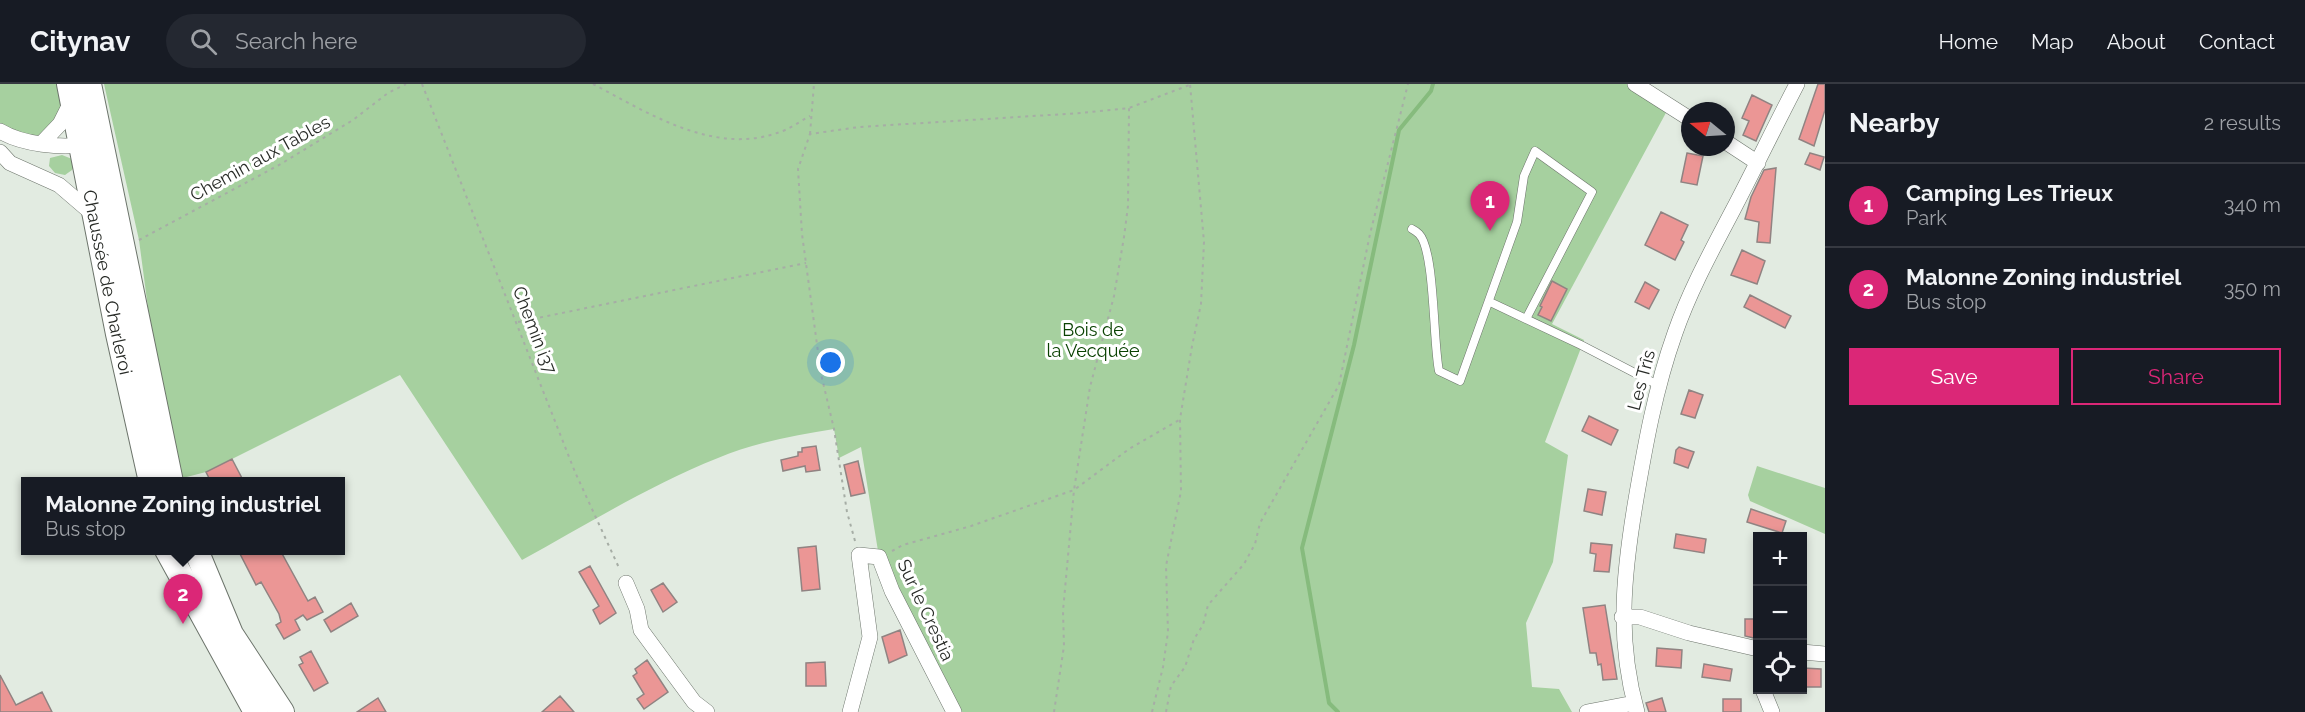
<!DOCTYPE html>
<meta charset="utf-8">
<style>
body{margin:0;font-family:Raleway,sans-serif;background:#242831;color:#f1f3f6}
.controls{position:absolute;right:18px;bottom:18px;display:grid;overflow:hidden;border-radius:0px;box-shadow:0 3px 9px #0003}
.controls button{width:54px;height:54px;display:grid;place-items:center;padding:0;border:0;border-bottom:2px solid #363941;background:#171b24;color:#f1f3f6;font:30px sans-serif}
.compass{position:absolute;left:1681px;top:18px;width:54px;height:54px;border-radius:50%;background:#171b24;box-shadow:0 3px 9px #0003;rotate:288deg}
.you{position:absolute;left:831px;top:279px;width:21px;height:21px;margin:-15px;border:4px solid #fff;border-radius:50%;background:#1a73e8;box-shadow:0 0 0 9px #1a73e833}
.badge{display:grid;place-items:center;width:39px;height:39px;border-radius:50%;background:#db2777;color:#fff;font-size:20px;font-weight:700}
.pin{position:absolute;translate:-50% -50px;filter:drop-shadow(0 2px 3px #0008)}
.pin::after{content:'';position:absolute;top:32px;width:21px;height:18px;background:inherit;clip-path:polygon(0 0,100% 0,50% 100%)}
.popup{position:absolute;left:21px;top:393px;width:324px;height:78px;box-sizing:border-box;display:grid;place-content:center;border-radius:0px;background:#171b24;filter:drop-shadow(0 2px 4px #0005);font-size:20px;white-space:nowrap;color:#9ea1a6}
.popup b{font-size:22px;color:#f1f3f6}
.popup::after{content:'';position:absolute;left:50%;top:100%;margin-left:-12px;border:12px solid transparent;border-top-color:#171b24}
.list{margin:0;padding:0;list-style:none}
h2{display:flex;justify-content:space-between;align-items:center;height:78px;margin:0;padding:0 24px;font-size:26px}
h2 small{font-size:20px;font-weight:400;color:#9ea1a6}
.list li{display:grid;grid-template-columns:39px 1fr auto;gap:18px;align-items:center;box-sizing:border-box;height:84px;padding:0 24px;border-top:2px solid #363941}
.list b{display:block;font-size:22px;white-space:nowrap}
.list p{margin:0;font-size:20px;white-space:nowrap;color:#9ea1a6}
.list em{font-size:20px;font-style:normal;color:#9ea1a6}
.actions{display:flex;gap:12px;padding:18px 24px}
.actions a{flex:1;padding:14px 0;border:2px solid #db2777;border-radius:0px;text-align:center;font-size:21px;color:#db2777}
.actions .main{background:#db2777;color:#fff}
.icon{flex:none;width:33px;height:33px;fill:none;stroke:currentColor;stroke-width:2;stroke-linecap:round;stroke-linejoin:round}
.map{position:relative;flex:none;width:1825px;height:628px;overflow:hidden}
header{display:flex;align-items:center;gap:36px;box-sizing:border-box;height:84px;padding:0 30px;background:#171b24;border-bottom:2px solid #363941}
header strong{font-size:28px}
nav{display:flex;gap:33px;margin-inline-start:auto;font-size:21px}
.search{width:420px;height:54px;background:#242831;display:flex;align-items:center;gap:15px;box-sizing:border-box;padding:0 21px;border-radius:33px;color:#9ea1a6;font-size:22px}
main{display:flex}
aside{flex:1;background:#171b24}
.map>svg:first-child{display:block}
.green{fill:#a6d09f}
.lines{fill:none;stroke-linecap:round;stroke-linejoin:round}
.stream{stroke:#86bb7d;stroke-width:4}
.building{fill:#eb9695;stroke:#908382;stroke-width:1.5}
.lane-casing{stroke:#6c746b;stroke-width:9}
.street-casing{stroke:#6c746b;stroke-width:16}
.primary-casing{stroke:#6c746b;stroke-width:26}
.path{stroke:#a6ada5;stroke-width:2;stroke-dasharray:3 4.5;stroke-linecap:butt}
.lane{stroke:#fff;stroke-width:8}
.street{stroke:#fff;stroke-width:15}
.primary{stroke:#fff;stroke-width:24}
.labels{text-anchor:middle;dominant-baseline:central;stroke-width:6;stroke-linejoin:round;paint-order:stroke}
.street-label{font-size:18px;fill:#282b27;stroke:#fff}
.park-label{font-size:18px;fill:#0a4202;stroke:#fff}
</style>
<header>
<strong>Citynav</strong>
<div class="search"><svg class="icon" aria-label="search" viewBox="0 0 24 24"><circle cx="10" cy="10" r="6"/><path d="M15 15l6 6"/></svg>Search here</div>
<nav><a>Home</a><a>Map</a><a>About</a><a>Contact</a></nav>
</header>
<main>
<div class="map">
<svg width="1825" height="628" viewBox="0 0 1825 628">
<rect width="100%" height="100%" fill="#e2ebe1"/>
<path class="green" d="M0,0h68l4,16 -31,44 -41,-15z
M104,0h1528l36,25 -116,215 32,16 -39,102 23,13 -15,107 -27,61 6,64 27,2 13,23h-620l-73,-155 -18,-110 -22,11 -5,-29c-39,6 -80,14 -116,29 -68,27 -132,67 -196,102l-122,-185 -194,97 -35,9 -32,-241z
M62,71l10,4 3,5 -3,6 -7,5 -10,-2 -6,-7 1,-8z
M1757,382l68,22v46l-75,-33 -2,-6z"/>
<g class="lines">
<path class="stream" d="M1338,628l-9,-9 -27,-155 52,-203 45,-215 32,-39 2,-7"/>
</g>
<path class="building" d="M1818,0h7v26l-11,36 -15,-7z
M1752,11l20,10 -16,36 -13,-6 6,-14 -7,-3z
M1687,69l16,3 -6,29 -16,-3z
M1810,69l14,4 -4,13 -15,-6z
M1776,84l-6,75 -13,-1 2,-20 -14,-3 6,-22 13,-27z
M1661,128l27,13 -7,15 3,2 -9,18 -30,-15z
M1742,166l23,11 -8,23 -26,-9z
M1552,197l15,8 -16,32 -13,-6 4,-8 -2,-1z
M1645,198l14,8 -10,19 -14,-7z
M1750,211l41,21 -6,12 -41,-21z
M1689,306l14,5 -8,23 -14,-4z
M1589,332l29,14 -7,15 -29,-14z
M816,362l4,24 -14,2 -1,-6 -22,5 -2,-11 17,-4v-4h4v-4z
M1679,363l15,5 -6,16 -14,-5 2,-13z
M232,375l12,23h-33l-5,-10z
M858,377l7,32 -14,3 -7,-31z
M1588,405l18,3 -4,23 -18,-4z
M1751,425l35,12 -4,12 -35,-11z
M1676,450l30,5 -2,14 -30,-5z
M1591,459l21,2 -3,27 -15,-1 2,-17 -6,-1z
M816,462l4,43 -18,2 -4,-43z
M238,466h42l28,51 7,-4 8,15 -16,8 -4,-5 -8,5 5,10 -16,9 -8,-14 5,-3 -2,-8 -18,-32 -5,3z
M590,482l26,47 -16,11 -7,-14 6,-4 -20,-34z
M663,499l14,19 -14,10 -12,-22z
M351,519l7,13 -27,16 -7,-12z
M1605,521l12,74 -14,1 -2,-16 -3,1 -2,-12h-6l-7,-45z
M1745,535h13v20l-13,-3z
M900,546l7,25 -18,8 -7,-26z
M1657,564l25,2 -1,18 -25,-2z
M311,567l17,32 -14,8 -15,-26 4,-2 -3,-6z
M647,576l21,32 -24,17 -7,-10 7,-5 -11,-18 4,-3 -2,-4z
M825,578l1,24h-20v-23z
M1704,580l28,5 -2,12 -28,-4z
M1803,584l18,1v18h-18z
M0,591l16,30 26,-13 10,20h-52z
M560,612l14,16h-32z
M378,614l8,14h-29z
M1662,614l4,14h-17l-3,-9z
M1723,615h18v13h-18z"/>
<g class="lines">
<g class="lane-casing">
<path id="lane" d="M1412,145c2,1 5,3 7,5 16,16 14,109 20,137l21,10 57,-159 7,-46 11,-25 57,41 -66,127
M1490,218l91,43 77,40"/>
</g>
<g class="street-casing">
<path id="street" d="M1635,0l55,35
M0,47c21,13 62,18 87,13
M1726,58l32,21
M41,60l19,-20 12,-24
M0,68l10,11 49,22 35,30
M626,499l11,26 4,21 53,72 13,10
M1622,533h18l49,16 69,16
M1802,568l23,2
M1763,606l9,22
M850,628l20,-75 -11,-82 20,2 13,34 62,121
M1587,628l47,-9
M1637,628c-20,-72 -14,-134 -2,-207 10,-59 20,-116 40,-172 15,-43 37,-83 58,-123 22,-42 42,-84 64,-126"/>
</g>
<g class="primary-casing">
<g id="primary">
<path id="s1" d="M69,0l49,250 33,148"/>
<path d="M89,0l82,398"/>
<path d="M167,466l89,162"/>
<path d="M196,466l35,84 51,78"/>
</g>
</g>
<path class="path" d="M422,0l153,388 45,98
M593,0c55,29 120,71 184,49 11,-3 22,-11 33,-17
M810,50l4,-50
M139,156l140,-75 74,-45 35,-27 18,-9
M518,238l288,-59
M855,457l-8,-29 -13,-83 -13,-55 -19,-140 -4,-65 12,-35 49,-7 222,-14 48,-5 63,-24
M892,467l11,-6 68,-19 103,-36 55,-41 50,-29
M1054,628l10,-66 -1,-35 11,-121 16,-103 24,-91 10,-59 4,-31 1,-98
M1152,628l11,-45 5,-35 -2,-66 15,-75 -1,-72 12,-73 9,-42 3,-62 -14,-158
M1166,628l5,-26 14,-19 9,-28 9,-14 5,-20 36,-41 11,-20 5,-21 79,-138 31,-151 38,-150"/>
<use href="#lane" class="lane"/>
<use href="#street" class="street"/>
<use href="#primary" class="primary"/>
</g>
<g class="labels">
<g class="street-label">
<text transform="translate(260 74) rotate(-29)">Chemin aux Tables</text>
<text stroke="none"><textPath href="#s1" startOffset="202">Chaussée de Charleroi</textPath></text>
<text transform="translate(535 246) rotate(69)">Chemin i37</text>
<text transform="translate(1641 296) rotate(-75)">Les Trîs</text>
<text transform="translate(926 526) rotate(65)">Sur le Crestia</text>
</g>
<g class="park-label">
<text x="1093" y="245">Bois de<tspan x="1093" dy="21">la Vecquée</tspan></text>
</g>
</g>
</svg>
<div class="controls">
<button>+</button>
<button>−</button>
<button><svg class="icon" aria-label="locate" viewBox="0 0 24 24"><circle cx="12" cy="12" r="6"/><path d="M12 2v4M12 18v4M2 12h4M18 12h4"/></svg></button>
</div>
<svg class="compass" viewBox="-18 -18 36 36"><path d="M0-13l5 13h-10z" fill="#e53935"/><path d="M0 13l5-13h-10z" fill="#9ea1a6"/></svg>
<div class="you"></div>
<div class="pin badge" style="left:1490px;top:147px">1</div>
<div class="pin badge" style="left:183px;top:540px">2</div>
<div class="popup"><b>Malonne Zoning industriel</b>Bus stop</div>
</div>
<aside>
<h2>Nearby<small>2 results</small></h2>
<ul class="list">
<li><span class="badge">1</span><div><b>Camping Les Trieux</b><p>Park</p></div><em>340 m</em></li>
<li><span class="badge">2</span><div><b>Malonne Zoning industriel</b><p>Bus stop</p></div><em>350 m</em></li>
</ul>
<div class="actions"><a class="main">Save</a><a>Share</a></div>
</aside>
</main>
